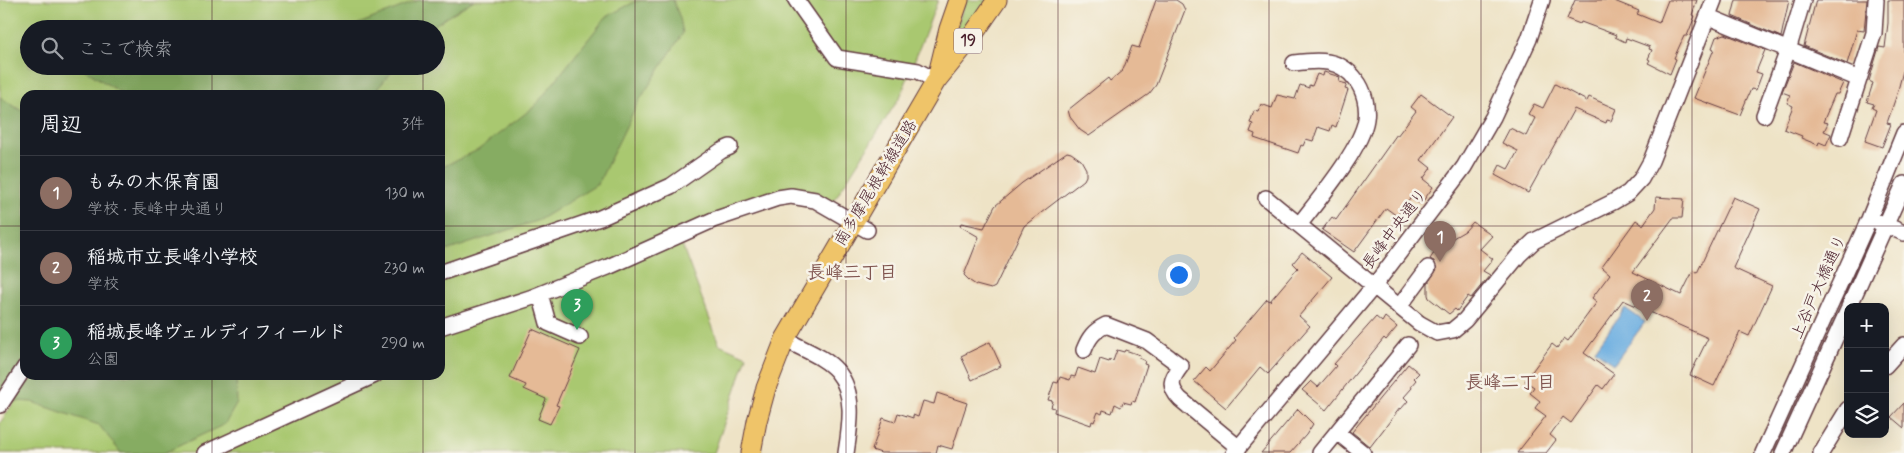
<!DOCTYPE html>
<html lang="ja">
<meta charset="utf-8">
<style>
body{margin:0;font-family:Mynerve,"Klee One",sans-serif;background:#20242c;color:#f1f3f6}
.controls{position:absolute;right:15px;bottom:15px;display:grid;overflow:hidden;border-radius:10px;box-shadow:0 5px 20px #0002}
.controls button{width:45px;height:45px;display:grid;place-items:center;padding:0;border:0;border-bottom:1px solid #363941;background:#171b24;color:#f1f3f6;font:25px sans-serif}
.you{position:absolute;left:1178px;top:274px;width:18px;height:18px;margin:-12px;border:4px solid #fff;border-radius:50%;background:#1a73e8;box-shadow:0 0 0 8px #1a73e833}
.badge{display:grid;place-items:center;width:32px;height:32px;border-radius:50%;background:#d1495b;color:#fff;font-size:16px;font-weight:700}
.pin{position:absolute;translate:-50% -41px;filter:drop-shadow(0 1px 2px #0008)}
.pin::after{content:'';position:absolute;top:26px;width:18px;height:15px;background:inherit;clip-path:polygon(0 0,100% 0,50% 100%)}
.list{margin:0;padding:0;list-style:none}
h2{display:flex;justify-content:space-between;align-items:center;height:65px;margin:0;padding:0 20px;font-size:21px}
h2 small{font-size:16px;font-weight:400;color:#9ea1a6}
.list li{display:grid;grid-template-columns:32px 1fr auto;gap:15px;align-items:center;box-sizing:border-box;height:75px;padding:0 20px;border-top:1px solid #363941}
.list b{display:block;font-size:19px;white-space:nowrap}
.list p{margin:0;font-size:16px;white-space:nowrap;color:#9ea1a6}
.list em{font-size:16px;font-style:normal;color:#9ea1a6}
.icon{flex:none;width:28px;height:28px;fill:none;stroke:currentColor;stroke-width:2;stroke-linecap:round;stroke-linejoin:round}
.map{position:relative;flex:none;width:1904px;height:453px;overflow:hidden}
.search{position:absolute;background:#171b24;box-shadow:0 5px 20px #0002;left:20px;top:20px;width:425px;height:55px;display:flex;align-items:center;gap:12px;box-sizing:border-box;padding:0 18px;border-radius:28px;color:#9ea1a6;font-size:19px}
.panel{position:absolute;background:#171b24;box-shadow:0 5px 20px #0002;left:20px;top:90px;width:425px;height:290px;border-radius:15px}
.map>svg:first-child{display:block}
.green{fill:#a9c870;stroke:#7a744e;fill-rule:evenodd}
.forest{fill:#86ac62;stroke:#686646}
.water{fill:#6dafe1;stroke:#5c6786}
.building{fill:#e5ba96}
.lines{fill:none;stroke-linecap:round;stroke-linejoin:round}
.minor-casing{stroke:#633c42;stroke-width:18}
.major-casing{stroke:#633c42;stroke-width:21}
.minor{stroke:#fff;stroke-width:15}
.major{stroke:#efc469;stroke-width:19}
.grid{fill:none;stroke:#4a1f2b;stroke-width:1;stroke-opacity:0.55}
.labels{text-anchor:middle;dominant-baseline:central;stroke-width:5;stroke-linejoin:round;paint-order:stroke}
.shield{fill:#f7f3e8;stroke:#7e5f64;stroke-width:1}
.shield-label{font-size:15px;font-weight:bold;fill:#4a1f2b}
.street-label{font-size:16px;fill:#4a1f2b;stroke:#f7f3e8}
.neighbourhood-label{font-size:18px;font-weight:bold;fill:#805550;stroke:#f7f3e8}
</style>
<div class="map">
<svg width="1904" height="453" viewBox="0 0 1904 453">
<rect width="100%" height="100%" fill="#f7f3e8"/>
<filter id="ink" filterUnits="userSpaceOnUse"><feTurbulence type="fractalNoise" baseFrequency=".02" numOctaves="2"/><feDisplacementMap in="SourceGraphic" scale="10" xChannelSelector="R" yChannelSelector="G"/><feConvolveMatrix kernelMatrix="1 2 1 2 8 2 1 2 1" color-interpolation-filters="sRGB"/></filter>
<filter id="wash" filterUnits="userSpaceOnUse"><feTurbulence type="fractalNoise" baseFrequency=".0096" numOctaves="4" result="noise"/><feDisplacementMap in="SourceGraphic" scale="20" xChannelSelector="R" yChannelSelector="G"/><feGaussianBlur stdDeviation="1.12" result="paint"/><feColorMatrix in="noise" values="0 0 0 0 0 0 0 0 0 0 0 0 0 0 0 0 0 1.4 0 .05"/><feComposite in="paint" operator="in"/></filter>
<g filter="url(#wash)">
<rect width="100%" height="100%" fill="#eee3c6"/>
<path class="green" d="M0,0h938l-37,95 -68,107 -18,-10 -21,-2 -118,39 43,115 28,12 -33,97h-714v-30l32,-48h408v-280h-415v128l-25,-37zM29,29h407v37h-407z
M966,0h27l-28,38 -10,-7z"/>
<path class="forest" d="M419,0h55l-46,29h-244l58,-6 109,4z
M673,0l7,18 3,15 -46,71 -39,80 -59,36 -99,33v-85l38,-18 57,-44 71,-89 30,-16z
M79,66h318l-25,29h-248z
M0,97l25,16v262h211l1,28 -12,21 -61,29h-43l-22,-28 -67,-23 -32,-2z"/>
<path class="water" d="M1625,308l20,14 -31,42 -19,-14z"/>
<g id="blocks">
<path class="building" d="M1156,0h20l6,4 3,6 -29,75 -7,9 -60,42 -9,-6 -10,-13 -2,-7 40,-32 2,3 13,-11 9,-24 7,2z
M1575,0h37l27,11 -2,3 22,9 9,-23h29l-5,15 3,1 -8,20h-3l-10,22 2,1 -6,15 -22,-11 2,-3 -2,-1 4,-9 -3,-1 1,-2 -24,-9 -1,4 -10,-5 1,-2 -35,-13 -1,2 -13,-5z
M1736,0h53l-8,37 -49,-21z
M1816,0h51l-3,31 -7,-1 -10,34 -43,-18z
M1888,0h16v67l-7,27 -10,29 4,1 -9,23 -17,-6 11,-31 -4,-2 2,-4 -7,-2 6,-19 -4,-2 10,-34 6,1 3,-25z
M1725,34l40,16 -9,22 6,2 -6,16 -5,-1 -11,26 -46,-17 20,-49 -2,-1 4,-11z
M1794,62l49,21 -5,11h-3l-12,28 5,1 -4,8 7,3 -5,11 -7,-3 -1,3 -17,-7 1,-2 -18,-7 9,-23 -6,-3 3,-8 -8,-3z
M1324,72l16,5 -1,5 8,2 -2,5 3,1 -12,37 -4,-2 -2,6 -12,-4 -5,14 -7,-2 -3,7 -2,-1 -3,8 -44,-15 1,-4 -5,-2 3,-8 -3,-1 4,-12 4,1 3,-8 11,4 5,-13 18,4 5,-14 9,3v-3l3,1 5,-12 6,2z
M1555,84l32,17 2,-4 27,12 -5,12 -4,-1 -1,3 -32,-14 -46,84 -33,-18 5,-10 8,4 10,-18 -16,-8 8,-15 16,8 9,-18 -7,-4 6,-10 9,4z
M1421,94l31,23 -31,43 10,8 -8,11 10,8 -12,17 -11,-6 -13,18 -11,-8 -32,44 -32,-22 10,-13 4,3 61,-86v2l19,-25 -5,-4z
M1067,152l4,1 10,7 5,9v7l-2,4 -60,46 -29,61 -4,2 -15,-4 -6,-4 -6,-6 15,-38 -19,-11 1,-3 23,5 11,-22 27,-23z
M1656,197l28,2 -2,19h-9l-40,54 48,23 12,-24 4,2 36,-76 27,12 -27,59 39,18 -23,50 -9,-4 -26,54 -24,-11 18,-37 -85,-38 -39,53 30,21 -11,15 -5,-4 -27,38 -8,-6 -13,18 6,5 -10,13h-29l29,-37 -11,-8 5,-7 -10,-8 4,-6 -9,-6 27,-37 5,4 7,-10 4,3 29,-39 -5,-4 18,-24 -8,-7 34,-47 7,5 12,-17z
M1473,222l19,14 -12,13 13,10 -10,12 7,4 -19,23 -3,-2 -11,15 -2,-2 -6,5 -20,-16 -1,-3v-12l9,-14 -3,-8 -4,-2 4,-6 3,2 16,-17 12,-7z
M1302,252l30,25 -33,39 11,10 -42,48 -8,-7 -34,41 -32,-27 12,-14 4,4 26,-31 -2,-2 33,-39 3,2 28,-33 -5,-5z
M1376,317l6,5 3,-5 12,10 -11,13 -2,-2 -58,72 -24,-20 9,-9 7,6 18,-21 -2,-2z
M532,329l48,21 -24,55 3,1 -9,18 -12,-5 8,-20 -22,-10 2,-4 -16,-7z
M990,342l11,24 -29,14 -11,-24z
M1117,350l7,2 1,-2 15,5 -1,3 6,3 -1,3 3,1 -12,37 -3,-1 -1,3 -8,-2 -2,5 -6,-3 -3,9 -9,-3 -1,4 -4,-2 -4,10 -2,-1 -1,4 -37,-13 1,-4 -4,-1 2,-6 -5,-1 6,-18 4,1 2,-6 10,3 1,-4 4,1 3,-9 17,6 5,-15 9,3 1,-2 3,1z
M1408,364l11,9 -5,5 2,2 -5,6 1,2 -8,9 4,4 -7,8 -1,-1 -30,39 -18,-15z
M937,393l30,10 -15,46 -14,-4 -2,8h-55l-9,-3 11,-32 12,4 3,-9 15,5v-3l5,2 5,-16 11,3z
M1904,403v25l-13,-11z
M1298,409l15,15 -7,11 -16,18h-29z"/>
</g>
</g>
<g filter="url(#ink)">
<use href="#blocks" fill-opacity="0" stroke="#633c42" stroke-width="1"/>
<g class="lines">
<g class="minor-casing">
<path id="minor" d="M796,0l41,58 81,13 18,10
M1709,17l150,62
M1294,63c24,-3 46,-5 62,17 8,10 12,26 10,39 -4,29 -48,81 -67,106
M1764,115l24,-65 15,-50
M1840,138l34,-105 2,-33
M1266,198l153,125 18,10 16,-3 12,-10 54,-65 15,-14 79,-39 15,-9 13,-14 10,-18 63,-161
M1878,222l26,11
M440,273l160,-55 38,-17 33,-15 50,-35 9,-4
M540,294l8,29 32,14
M1399,307l29,-39
M1849,307l55,-123
M440,327l90,-29 78,-31 105,-47 65,-22 13,-2 24,4 52,30
M785,339c16,10 39,17 52,32 19,22 13,56 9,82
M1084,350c5,-13 10,-19 22,-25l41,16 34,25c-10,13 -13,20 -1,33l59,49
M1885,366l19,-21
M0,405l25,-38
M1337,432l26,21
M205,453l170,-78
M1234,453l140,-167 90,-119 29,-50 36,-78 13,-39
M1320,453l88,-108
M1763,453l106,-234 35,-86
M1783,453l65,-143
M1821,453l27,-44"/>
</g>
<g class="major-casing">
<path id="major" d="M938,74l11,-45 10,-29
M751,453l6,-32 9,-33 19,-49 151,-258 34,-42 27,-39"/>
</g>
<use href="#minor" class="minor"/>
<use href="#major" class="major"/>
</g>
</g>
<path class="grid" d="M212,0v29M423,0v29M635,0v453M846,0v453M1058,0v453M1269,0v453M1481,0v453M1692,0v453M212,66v29M423,66v29M0,226h25M440,226h1464M212,375v78M423,375v78"/>
<g class="labels">
<rect class="shield" x="954" y="28.5" width="28" height="25" rx="4"/>
<g class="shield-label">
<text x="968" y="41">19</text>
</g>
<g class="street-label">
<text transform="translate(876 183) rotate(-59)">南多摩尾根幹線道路</text>
<text transform="translate(1395 229) rotate(-53)">長峰中央通り</text>
<text transform="translate(1819 287) rotate(-66)">上谷戸大橋通り</text>
</g>
<g class="neighbourhood-label">
<text x="852" y="273">長峰三丁目</text>
<text x="1510" y="383">長峰二丁目</text>
</g>
</g>
</svg>
<div class="controls">
<button>+</button>
<button>−</button>
<button><svg class="icon" aria-label="layers" viewBox="0 0 24 24"><path d="M12 4l9 5-9 5-9-5zM3 14l9 5 9-5"/></svg></button>
</div>
<div class="you"></div>
<div class="pin badge" style="left:1440px;top:262px;background:#8d6e63">1</div>
<div class="pin badge" style="left:1647px;top:321px;background:#8d6e63">2</div>
<div class="pin badge" style="left:577px;top:330px;background:#2e9e5b">3</div>
<div class="search"><svg class="icon" aria-label="search" viewBox="0 0 24 24"><circle cx="10" cy="10" r="6"/><path d="M15 15l6 6"/></svg>ここで検索</div>
<section class="panel">
<h2>周辺<small>3件</small></h2>
<ul class="list">
<li><span class="badge" style="background:#8d6e63">1</span><div><b>もみの木保育園</b><p>学校 · 長峰中央通り</p></div><em>130 m</em></li>
<li><span class="badge" style="background:#8d6e63">2</span><div><b>稲城市立長峰小学校</b><p>学校</p></div><em>230 m</em></li>
<li><span class="badge" style="background:#2e9e5b">3</span><div><b>稲城長峰ヴェルディフィールド</b><p>公園</p></div><em>290 m</em></li>
</ul>
</section>
</div>
